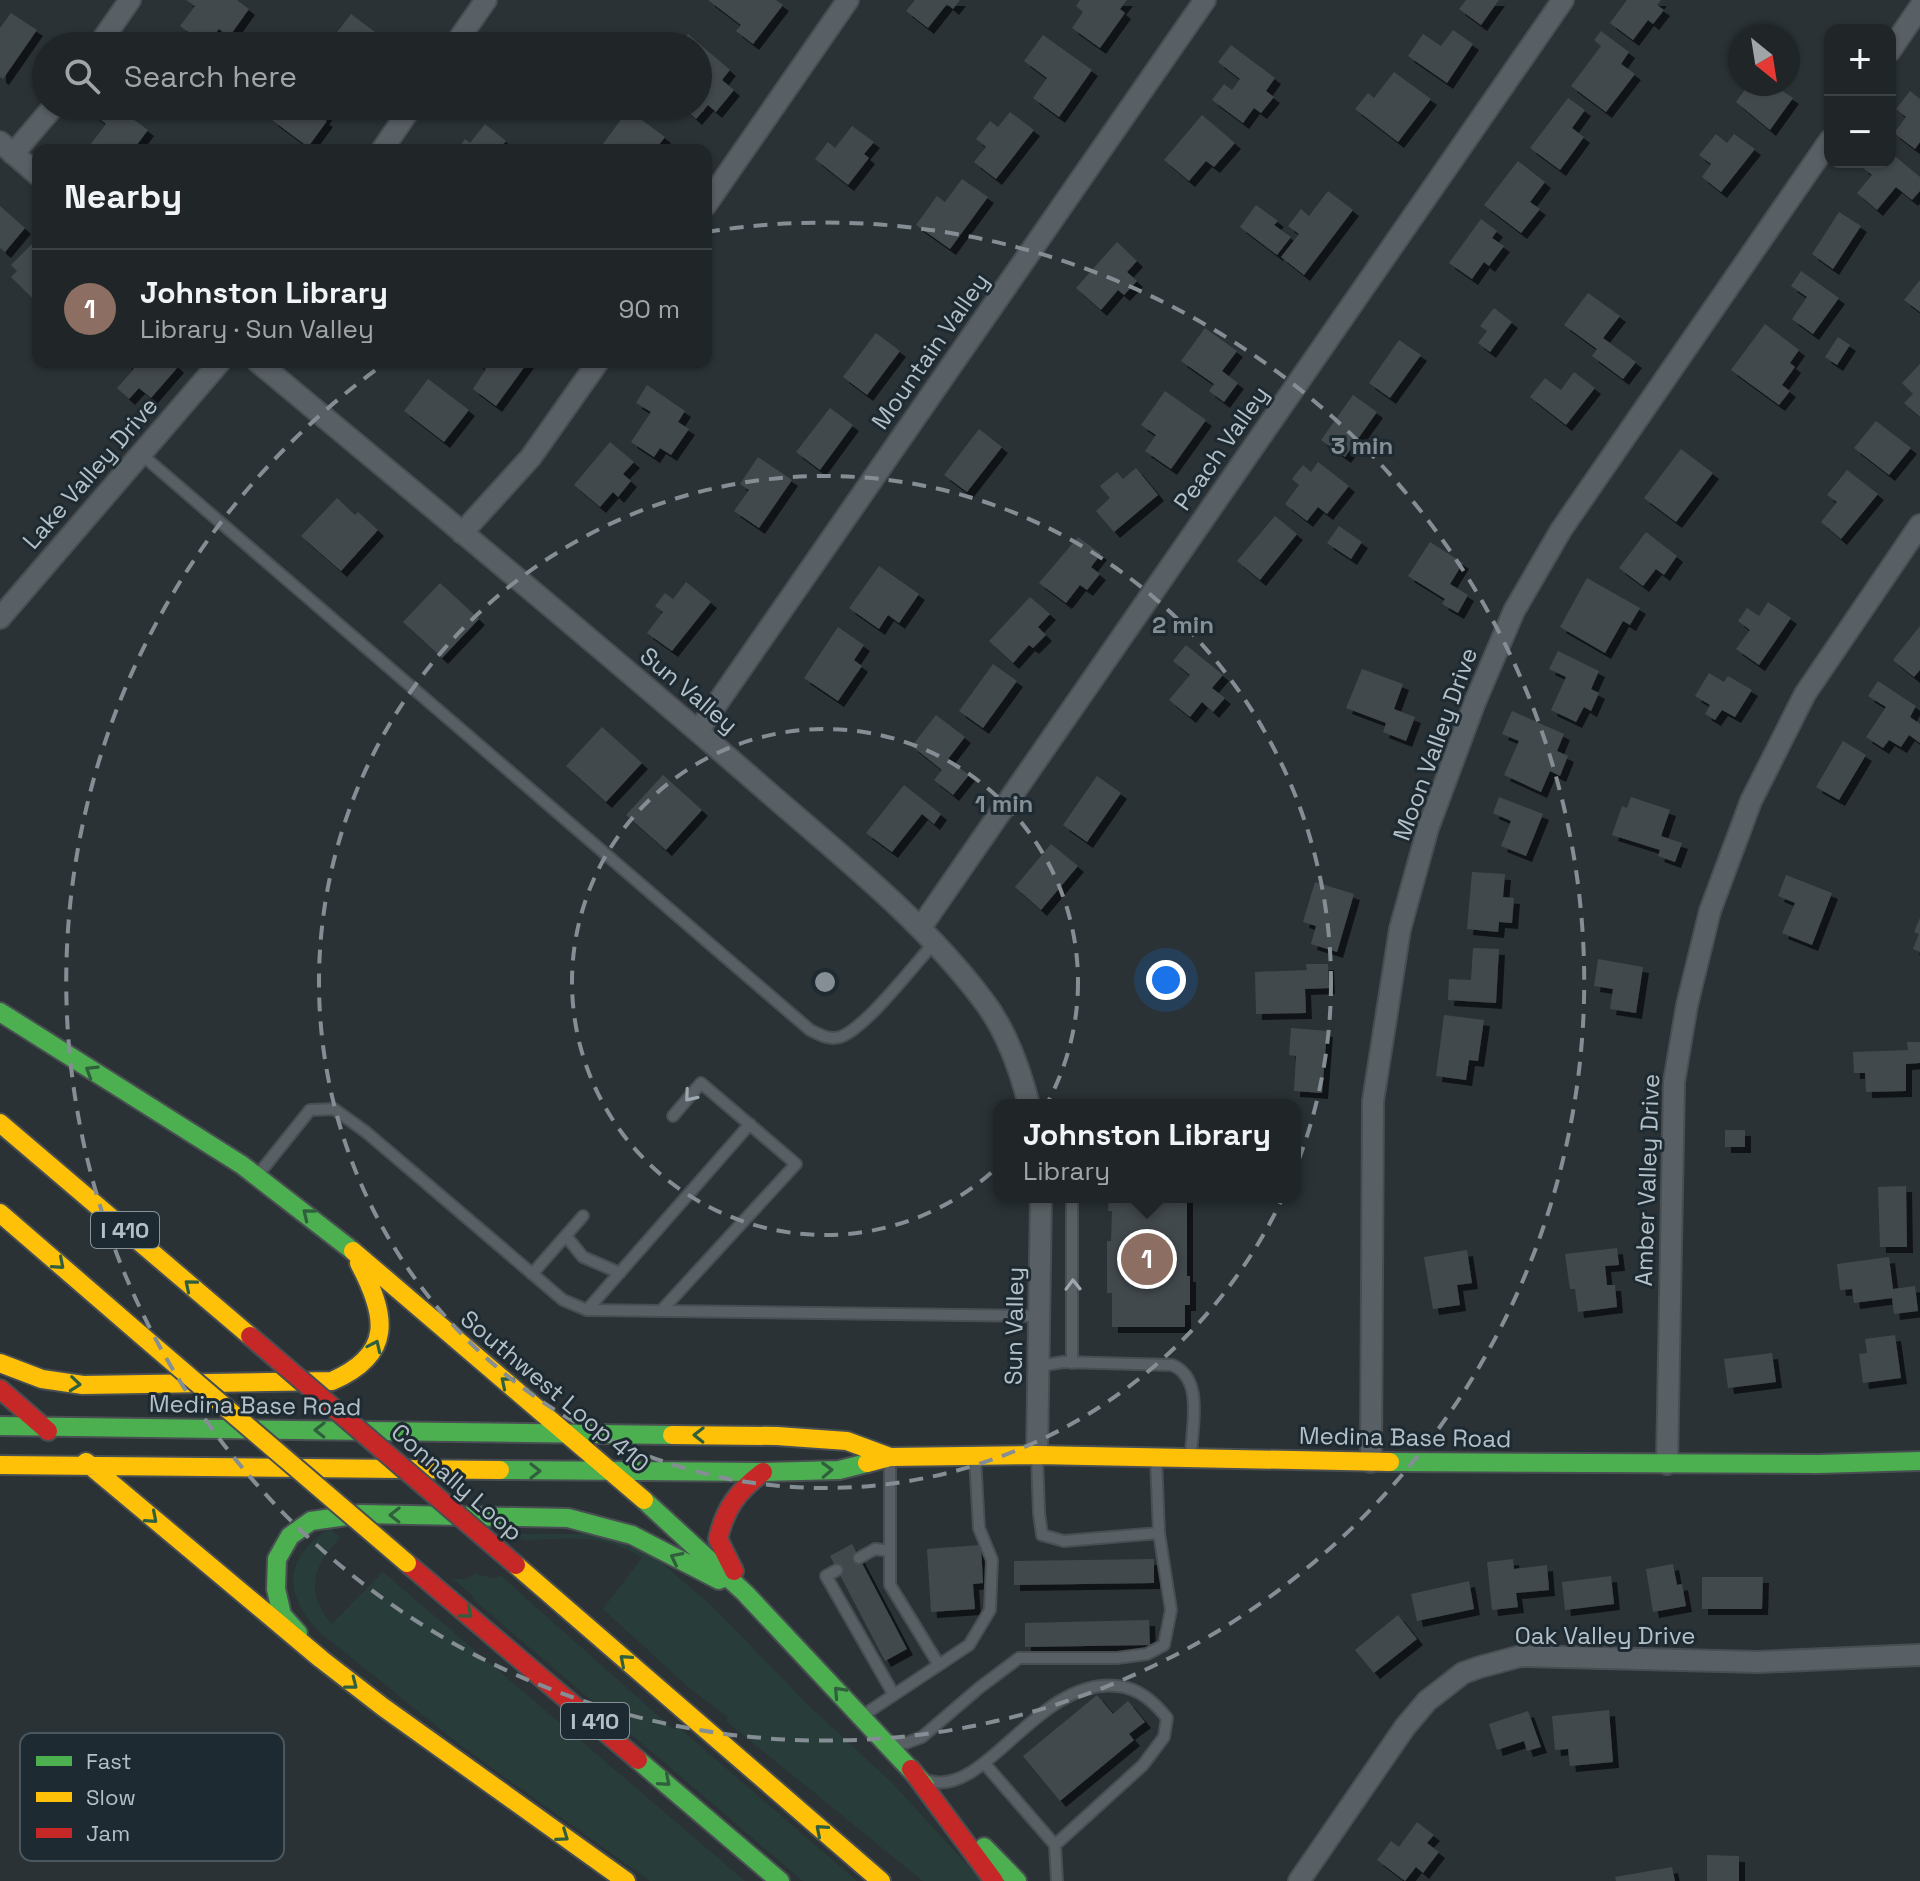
<!DOCTYPE html>
<meta charset="utf-8">
<style>
body{margin:0;font-family:"Space Grotesk",sans-serif;background:#282e30;color:#f1f3f6}
.controls{position:absolute;right:24px;top:24px;display:grid;overflow:hidden;border-radius:16px;box-shadow:0 2px 6px #0004}
.controls button{width:72px;height:72px;display:grid;place-items:center;padding:0;border:0;border-bottom:2px solid #3d4345;background:#202628;color:#f1f3f6;font:40px sans-serif}
.compass{position:absolute;left:1728px;top:24px;width:72px;height:72px;border-radius:50%;background:#202628;box-shadow:0 2px 6px #0004;rotate:150deg}
.you{position:absolute;left:1166px;top:980px;width:28px;height:28px;margin:-20px;border:6px solid #fff;border-radius:50%;background:#1a73e8;box-shadow:0 0 0 12px #1a73e833}
.badge{display:grid;place-items:center;width:52px;height:52px;border-radius:50%;background:#848e94;color:#fff;font-size:26px;font-weight:700}
.pin{position:absolute;translate:-50% -50%;border:4px solid #fff;box-shadow:0 2px 8px #0006}
.popup{position:absolute;left:993px;top:1099px;width:308px;height:104px;box-sizing:border-box;display:grid;place-content:center;border-radius:16px;background:#202628;filter:drop-shadow(0 2px 6px #0005);font-size:26px;white-space:nowrap;color:#a2a5a8}
.popup b{font-size:30px;color:#f1f3f6}
.popup::after{content:'';position:absolute;left:50%;top:100%;margin-left:-16px;border:16px solid transparent;border-top-color:#202628}
.list{margin:0;padding:0;list-style:none}
h2{display:flex;justify-content:space-between;align-items:center;height:104px;margin:0;padding:0 32px;font-size:34px}
h2 small{font-size:26px;font-weight:400;color:#a2a5a8}
.list li{display:grid;grid-template-columns:52px 1fr auto;gap:24px;align-items:center;box-sizing:border-box;height:120px;padding:0 32px;border-top:2px solid #3d4345}
.list b{display:block;font-size:30px;white-space:nowrap}
.list p{margin:0;font-size:26px;white-space:nowrap;color:#a2a5a8}
.list em{font-size:26px;font-style:normal;color:#a2a5a8}
.icon{flex:none;width:44px;height:44px;fill:none;stroke:currentColor;stroke-width:2;stroke-linecap:round;stroke-linejoin:round}
.map{position:relative;flex:none;width:1920px;height:1881px;overflow:hidden}
.search{position:absolute;background:#202628;box-shadow:0 2px 6px #0004;left:32px;top:32px;width:680px;height:88px;display:flex;align-items:center;gap:20px;box-sizing:border-box;padding:0 28px;border-radius:44px;color:#a2a5a8;font-size:30px}
.panel{position:absolute;background:#202628;box-shadow:0 2px 6px #0004;left:32px;top:144px;width:680px;height:224px;border-radius:16px}
.map>svg:first-child{display:block}
.green{fill:#283d3a}
.building{fill:#42494d;filter:url(#shadow)}
.lines{fill:none;stroke-linecap:round;stroke-linejoin:round}
.lane-casing{stroke:#484e51;stroke-width:14}
.street-casing{stroke:#484e51;stroke-width:24}
.fast-casing{stroke:#484e51;stroke-width:22}
.slow-casing{stroke:#484e51;stroke-width:22}
.jam-casing{stroke:#484e51;stroke-width:22}
.lane{stroke:#596065;stroke-width:10}
.street{stroke:#596065;stroke-width:20}
.fast{stroke:#4caf50;stroke-width:18}
.slow{stroke:#ffc107;stroke-width:18}
.jam{stroke:#c62828;stroke-width:18}
.slow-bridge-casing{stroke:#474e52;stroke-width:22;stroke-linecap:butt}
.jam-bridge-casing{stroke:#474e52;stroke-width:22;stroke-linecap:butt}
.slow-bridge{stroke:#ffc107;stroke-width:18}
.jam-bridge{stroke:#c62828;stroke-width:18}
.oneway{stroke:#305f3d}
.oneway2{stroke:#9da8ae}
.ring{fill:none;stroke:#848e94;stroke-width:4;stroke-dasharray:14 10}
.labels{text-anchor:middle;dominant-baseline:central;stroke-width:6;stroke-linejoin:round;paint-order:stroke}
.shield{fill:#1e2a31;stroke:#87939a;stroke-width:2}
.shield-label{font-size:22px;font-weight:bold;fill:#b4c0c7}
.street-label{font-size:24px;fill:#b4c0c7;stroke:#1e2a31}
.key{fill:#1e2a31;stroke:#4b575e;stroke-width:2}
.key-label{font-size:22px;fill:#b4c0c7}
.centre{fill:#848e94;stroke:#1e2a31;stroke-width:4}
.ring-label{font-size:24px;text-anchor:middle;font-weight:bold;fill:#848e94;stroke:#1e2a31;stroke-width:6;stroke-linejoin:round;paint-order:stroke}
</style>
<div class="map">
<svg width="1920" height="1881" viewBox="0 0 1920 1881">
<defs>
<filter id="shadow"><feDropShadow dx="6" dy="6" stdDeviation="0" flood-color="#0009"/></filter>
</defs>
<rect width="100%" height="100%" fill="#2a3236"/>
<path class="green" d="M330,1528l10,10c-27,26 -36,56 -8,86l51,-52 362,309h-95l-186,-133 -142,-114c-40,-38 -39,-76 8,-106z
M514,1534h82l58,22 61,53 94,97 83,77 90,98h-59l-197,-160 2,-4 -41,-31 -84,-77 39,-51c-37,-26 -76,-19 -119,-18z
M475,1574l19,4 7,-2 172,153 5,-2 179,154h-54l-330,-282 -1,-4 -19,-16h14z"/>
<path class="building" d="M186,0h51l12,9 -20,28 -10,-8 -13,16 -26,-19 15,-20z
M708,0h68l7,5 -30,39 -17,-13 5,-6z
M915,0h45l-7,9 -6,-5 -19,24 -22,-17z
M1080,0h47l-7,9 5,4 -25,35 -28,-20 11,-16 -7,-6z
M1466,0h33l-18,25 -22,-16z
M1627,0h34l-4,5 7,5 -11,14 -5,-4 -15,20 -23,-17z
M11,13l26,17 -34,49 -3,-2v-49z
M351,14l32,24 -7,8h-37l-8,-6z
M1453,30l20,14 -26,39 -39,-27 15,-22 18,12z
M1601,31l28,21 -8,12 14,10 -29,38 -35,-26 30,-40 -7,-6z
M688,34l42,36 -8,10 12,10 -18,22 -8,-7 -12,14 -15,-13h17v-60h-21z
M1043,35l49,35 -33,47 -26,-19 14,-20 -23,-17z
M1231,45l44,33 -9,13 8,6 -13,16 -7,-5 -11,15 -31,-23 12,-16 8,6 8,-11 -22,-17z
M1394,72l37,27 -33,43 -43,-33 13,-16 6,5z
M1749,84h8l10,7 5,-7 21,14 -23,32 -34,-28z
M1910,91l10,8v43l-5,7 -21,-16 12,-16 -10,-8z
M1568,98l17,12 -13,18 12,9 -24,33 -30,-22z
M100,106h15l33,24 -15,20h-47l20,-26 -13,-10z
M282,106l18,2 32,-2 -9,13 4,2 -19,26 -36,-27z
M628,110l37,27 -10,13h-44l-8,-6z
M1010,112l24,18 -38,49 -22,-17 12,-15 -10,-8 14,-18 8,6z
M1202,115l33,28 -21,24 -8,-6 -17,20 -25,-21z
M485,124l21,17 -7,9h-42l8,-11 5,4z
M852,126l22,16 -10,12 5,4 -21,27 -33,-26 13,-17 7,6z
M1716,134l11,9 7,-9 21,15 -34,43 -19,-15 9,-13 -12,-9z
M1890,152l30,25v14l-8,9 -16,-13 -19,23 -20,-17 15,-18 -10,-8 4,-5h24z
M1518,161l27,21 -15,20 10,7 -19,24 -37,-28z
M962,179l26,18 -38,52 -34,-24 21,-29 8,6z
M1328,191l25,19 -49,65 -23,-18 18,-23 -11,-8 13,-17 8,7z
M1256,205l22,16 -4,4 17,12 -14,18 -37,-28z
M0,206l25,22 -20,24 -5,-4z
M1839,212l22,14 -28,43 -21,-15z
M1481,219l16,12 -5,7 12,8 -15,20 -5,-4 -12,17 -23,-16z
M34,242l4,3v59l-27,-27 6,-6 -6,-6z
M1117,242l20,19 -10,11 10,9 -13,14 -6,-5 -17,20 -25,-22z
M1801,271l38,27 -26,36 -21,-15 15,-22 -16,-11z
M1920,280v32l-16,-12z
M1588,293l32,23 -17,22 33,24 -13,17 -31,-23 5,-7 -33,-24z
M1494,308l18,14 -22,30 -12,-9 9,-12 -7,-5z
M1765,324l34,26 -9,13 5,4 -13,18 8,6 -11,14 -48,-35z
M1205,328l32,23 -15,20 16,12 -14,19 -15,-11 5,-7 -33,-23z
M876,333l24,18 -33,44 -24,-18z
M1838,337l12,8 -13,20 -12,-8z
M1399,340l22,15 -31,43 -21,-15z
M125,362h48l5,5 -27,31 -12,-10 -10,11 -12,-11 17,-19z
M476,362h52l-32,44 -23,-17 13,-20z
M1920,364v53l-16,-14 9,-9 -11,-11z
M1574,372l21,16 -29,37 -36,-28 15,-19 16,12z
M428,379l41,31 -25,32 -40,-31z
M647,385l38,26 -7,11 11,7 -18,26 -11,-7 -6,9 -23,-15 20,-30 -15,-9z
M1165,391l41,29 -35,49 -26,-18 11,-16 -15,-10z
M1353,395l24,17 -32,45 -24,-17z
M830,408l23,17 -33,45 -24,-18z
M1876,421l35,27 -22,27 -35,-27z
M979,429l23,18 -35,45 -23,-17z
M610,442l24,20 -11,12 8,7 -13,16 -5,-5 -13,15 -26,-22z
M1681,449l32,24 -37,49 -32,-24z
M758,457l34,23 -33,48 -25,-17 15,-21 -9,-6z
M1318,462l31,24 -22,28 -9,-7 -11,14 -22,-17 14,-19 -7,-6 11,-14 8,7z
M1136,468l22,27 -44,37 -18,-21 14,-13 -10,-12 17,-14 6,7z
M1847,470l31,24 -37,45 -20,-17 16,-20 -10,-7z
M337,498l18,17 3,-3 20,18 -37,41 -40,-35z
M1275,516l22,18 -37,46 -23,-19z
M1339,526l23,16 -11,17 -24,-16z
M1646,532l31,24 -13,19 -8,-6 -13,17 -24,-18z
M1078,537l23,17 -10,13 9,7 -13,16 -7,-5 -14,18 -27,-20z
M1430,542l33,21 -13,21 18,11 -10,18 -16,-9 3,-5 -37,-23z
M879,566l40,28 -20,29 -11,-8 -9,14 -30,-21z
M1587,578l53,30 -10,17 -7,-4 -18,32 -45,-26z
M686,582l25,20 -39,49 -25,-18 16,-21 -8,-6 10,-13 8,6z
M440,583l39,36 -37,39 -39,-36z
M1030,597l20,17 -12,13 8,8 -13,13 -4,-3 -16,18 -24,-22z
M1768,602l23,16 -32,47 -23,-16 14,-19 -12,-9 9,-13 12,8z
M1920,626v44l-6,7 -21,-17z
M838,627l26,18 -10,15 8,6 -24,35 -34,-23z
M1186,645l37,30 -11,13 13,10 -12,14 -11,-10 -12,15 -21,-17 21,-25 -17,-14z
M1558,651l41,20 -8,18 8,4 -8,18 -7,-4 -8,15 -25,-12 15,-33 -17,-8z
M993,664l24,17 -34,47 -24,-17z
M1362,669l41,15 -9,25 21,8 -9,24 -23,-9 3,-9 -40,-15z
M1709,673l15,9 4,-6 24,14 -17,27 -13,-7 -7,10 -10,-6 5,-9 -15,-9z
M1878,681l38,25 -6,11 10,7v19l-11,-8 -8,12 -12,-7 -6,8 -17,-11 20,-30 -18,-11z
M1512,711l52,23 -7,17 11,5 -8,20 -10,-5 -9,21 -37,-17 15,-34 -17,-7z
M936,715l29,22 -17,22 21,16 -16,20 -19,-15 8,-10 -30,-24z
M602,727l40,36 -36,39 -40,-36z
M1843,741l23,14 -27,45 -23,-13z
M663,775l39,35 -36,40 -40,-35z
M1097,776l24,17 -34,49 -24,-17z
M904,785l37,29 -7,10 -12,-10 -30,38 -26,-19z
M1499,797l44,17 -17,42 -25,-10 10,-25 -18,-8z
M1631,797l39,13 -9,26 21,7 -7,19 -17,-6 2,-6 -48,-15 10,-29 5,2z
M1051,844l27,22 -37,44 -26,-23z
M1472,872l33,2 -2,23 11,1 -2,25 -13,-1 -1,10 -31,-3z
M1786,875l46,18 -20,52 -30,-12 13,-30 -17,-7z
M1315,882l39,12 -17,58 -26,-8 5,-18 -13,-4z
M1920,918v34l-7,-3 6,-15 -5,-2z
M1473,948l26,1 -3,54 -48,-3 1,-21 22,1z
M1598,959l45,8 -7,46 -26,-4 3,-20 -19,-3z
M1306,964h22l1,24 -24,1 1,24 -50,1 -1,-42 52,-2z
M1444,1015l40,5 -6,41 -9,-1 -3,20 -30,-4z
M1291,1028l36,3 -5,62 -28,-2 2,-35 -7,-1z
M1907,1042h13v21l-14,1v27l-40,1 -1,-19h-11l-1,-21 55,-2z
M1725,1130h20v17h-20z
M1906,1186l1,61h-27l-2,-60z
M1109,1197h78v79h3v29h-5v22h-73v-34h-5v-52h4l1,-30h-4z
M1617,1248l2,17 -14,1 2,19h8l2,22 -39,5 -3,-23h-5l-5,-35z
M1467,1250l5,33 -15,2 3,20 -27,4 -9,-52z
M1889,1257l4,32 22,-3 3,25 -24,3 -2,-16 -38,5 -2,-14 -12,1 -3,-26z
M1895,1335l6,43 -38,5 -4,-29 8,-1 -2,-14z
M1772,1353l4,29 -48,6 -4,-29z
M852,1544l55,105 -22,12 -55,-105z
M981,1545l2,38 -10,1 2,25 -44,3 -4,-63z
M1154,1559v24l-140,2v-24z
M1513,1559l1,10 33,-4 2,25 -33,3 2,14 -26,3 -5,-48z
M1673,1564l4,21 5,-1 4,22 -33,6 -7,-43z
M1611,1576l3,28 -49,6 -3,-28z
M1702,1577h61l-1,32h-60z
M1469,1581l5,28 -57,12 -6,-27z
M1398,1615l19,24 -43,34 -19,-23z
M1149,1620l1,25 -125,2v-24z
M1097,1695l16,19 15,-13 17,21 -16,12 5,6 -74,61 -37,-45z
M1609,1710l4,52 -43,4 -2,-17 -13,1 -3,-34z
M1528,1711l13,36 -14,4 -3,-10 -27,9 -8,-26z
M1417,1822l17,13 -7,8 12,9 -16,21 -7,-6 -11,14 -28,-21 14,-19 8,6z
M1707,1855l32,1v25h-32z
M1672,1867l3,14h-59l-1,-4z"/>
<g class="lines">
<g class="lane-casing">
<path id="lane" d="M141,454l669,576c10,5 19,10 30,7 25,-8 75,-73 94,-94
M257,1176l53,-66 24,-1 32,23 197,168 24,10 453,6
M1072,1197v166
M566,1236l17,21 37,16
M532,1274l51,-58
M587,1310l163,-186
M661,1311l135,-147 -95,-81 -28,33
M1039,1366l24,-4 109,3c32,13 20,60 19,90
M1037,1457l2,56 3,22 22,6 95,-8
M890,1459v126l49,80
M859,1558l16,-9 15,2
M837,1570l-11,6 68,119
M862,1716l107,-71 21,-35 2,-50 -13,-32 -4,-70
M892,1743h14l16,-6 57,-49 40,-30h98l30,-4 17,-9 7,-35 -12,-77 -3,-75
M984,1763l71,82 2,36
M930,1781c56,16 109,-104 187,-95 22,2 37,16 50,32l-3,19 -21,28 -88,80"/>
</g>
<g class="street-casing">
<path id="street" d="M98,46l32,-46
M454,46l32,-46
M1890,51l30,-44
M0,142l38,33
M382,150l30,-44
M13,154l41,-48
M706,205l142,-205
M258,362c165,138 332,275 495,417 79,70 166,136 230,221 23,30 37,69 46,105
M462,533l69,-76 67,-95
M0,618l220,-256
M698,731l507,-731
M921,927l642,-927
M1037,1455l4,-258
M1371,1462l2,-361 27,-172 28,-101 47,-126 39,-91 47,-81 269,-390
M1667,1464l7,-382 13,-77 23,-94 41,-110 54,-107 115,-169
M1299,1881l106,-154 22,-26 36,-28 17,-6 41,-11 237,6 162,-7"/>
</g>
<g class="fast-casing">
<path id="fast" d="M0,1012l242,153 111,86
M0,1426l672,9
M1390,1462l428,2 102,-3
M500,1470l263,2 76,-2 28,-7
M644,1500l101,93 180,192
M298,1633l-16,-18 -6,-26 1,-30 13,-23 21,-15 50,-7 207,4 64,17 87,45
M638,1760l142,121
M984,1847l33,34"/>
</g>
<g class="slow-casing">
<path id="slow" d="M0,1123l250,213
M0,1213l141,122
M353,1251l291,249
M0,1363l42,16 41,6 249,-4c62,-27 55,-65 27,-118
M672,1435l105,1 70,5 43,16
M86,1462l235,197 62,48 243,174
M867,1463l23,-6 147,-2 353,7
M0,1465l500,5
M516,1565l365,316"/>
</g>
<g class="jam-casing">
<path id="jam" d="M0,1389l48,42
M407,1563l231,197
M734,1571l-16,-32c7,-31 20,-48 45,-67
M911,1769l83,112"/>
</g>
<use href="#lane" class="lane"/>
<use href="#street" class="street"/>
<use href="#fast" class="fast"/>
<use href="#slow" class="slow"/>
<use href="#jam" class="jam"/>
<g class="slow-bridge-casing">
<path id="slow-bridge" d="M141,1335l266,228"/>
</g>
<g class="jam-bridge-casing">
<path id="jam-bridge" d="M250,1336l266,229"/>
</g>
<use href="#slow-bridge" class="slow-bridge"/>
<use href="#jam-bridge" class="jam-bridge"/>
</g>
<defs><path id="oneway-chevron" d="M-2-3.5L2.5 0L-2 3.5" fill="none" stroke-width="1.6" stroke-linecap="round" stroke-linejoin="round" transform="scale(2)"/></defs>
<g class="oneway">
<use href="#oneway-chevron" transform="translate(91 1071) rotate(-148)"/>
<use href="#oneway-chevron" transform="translate(308 1214) rotate(-141)"/>
<use href="#oneway-chevron" transform="translate(59 1264) rotate(41)"/>
<use href="#oneway-chevron" transform="translate(190 1285) rotate(-140)"/>
<use href="#oneway-chevron" transform="translate(375 1346) rotate(-65)"/>
<use href="#oneway-chevron" transform="translate(506 1382) rotate(-140)"/>
<use href="#oneway-chevron" transform="translate(75 1384) rotate(6)"/>
<use href="#oneway-chevron" transform="translate(320 1430) rotate(-179)"/>
<use href="#oneway-chevron" transform="translate(699 1435) rotate(-179)"/>
<use href="#oneway-chevron" transform="translate(827 1470) rotate(-2)"/>
<use href="#oneway-chevron" transform="translate(535 1471)"/>
<use href="#oneway-chevron" transform="translate(395 1515) rotate(-179)"/>
<use href="#oneway-chevron" transform="translate(152 1518) rotate(41)"/>
<use href="#oneway-chevron" transform="translate(676 1558) rotate(-153)"/>
<use href="#oneway-chevron" transform="translate(467 1613) rotate(40)"/>
<use href="#oneway-chevron" transform="translate(625 1660) rotate(-139)"/>
<use href="#oneway-chevron" transform="translate(352 1684) rotate(38)"/>
<use href="#oneway-chevron" transform="translate(839 1692) rotate(-133)"/>
<use href="#oneway-chevron" transform="translate(665 1781) rotate(41)"/>
<use href="#oneway-chevron" transform="translate(821 1830) rotate(-139)"/>
<use href="#oneway-chevron" transform="translate(563 1836) rotate(35)"/>
</g>
<g class="oneway2">
<use href="#oneway-chevron" transform="translate(690 1096) rotate(130)"/>
<use href="#oneway-chevron" transform="translate(1073 1285) rotate(-91)"/>
</g>
<g class="ring">
<circle cx="825" cy="982" r="253"/>
<circle cx="825" cy="982" r="506"/>
<path d="M706 232A759 759 0 1 1 384 364"/>
</g>
<g class="labels">
<g class="shield">
<rect x="91" y="1212" width="68" height="36" rx="6"/>
<rect x="561" y="1703" width="68" height="36" rx="6"/>
</g>
<g class="shield-label">
<text x="125" y="1230">I 410</text>
<text x="595" y="1721">I 410</text>
</g>
<g class="street-label">
<text transform="translate(930 351) rotate(-55)">Mountain Valley</text>
<text transform="translate(1221 448) rotate(-55)">Peach Valley</text>
<text transform="translate(90 473) rotate(-49)">Lake Valley Drive</text>
<text transform="translate(689 690) rotate(40)">Sun Valley</text>
<text transform="translate(1435 744) rotate(-70)">Moon Valley Drive</text>
<text transform="translate(1647 1180) rotate(-88)">Amber Valley Drive</text>
<text transform="translate(1014 1326) rotate(-89)">Sun Valley</text>
<text transform="translate(555 1391) rotate(40)">Southwest Loop 410</text>
<text transform="translate(255 1405) rotate(1)">Medina Base Road</text>
<text transform="translate(1405 1437) rotate(1)">Medina Base Road</text>
<text transform="translate(457 1482) rotate(41)">Connally Loop</text>
<text x="1605" y="1635">Oak Valley Drive</text>
</g>
</g>
<rect x="20" y="1733" width="264" height="128" rx="12" class="key"/>
<rect x="36" y="1756" width="36" height="10" fill="#4caf50"/>
<rect x="36" y="1792" width="36" height="10" fill="#ffc107"/>
<rect x="36" y="1828" width="36" height="10" fill="#c62828"/>
<g class="key-label">
<text x="86" y="1769">Fast</text>
<text x="86" y="1805">Slow</text>
<text x="86" y="1841">Jam</text>
</g>
<circle cx="825" cy="982" r="12" class="centre"/>
<g class="ring-label">
<text x="1362" y="454">3 min</text>
<text x="1183" y="633">2 min</text>
<text x="1004" y="812">1 min</text>
</g>
</svg>
<div class="controls">
<button>+</button>
<button>−</button>
</div>
<svg class="compass" viewBox="-18 -18 36 36"><path d="M0-13l5 13h-10z" fill="#e53935"/><path d="M0 13l5-13h-10z" fill="#a2a5a8"/></svg>
<div class="you"></div>
<div class="pin badge" style="left:1147px;top:1259px;background:#8d6e63">1</div>
<div class="popup"><b>Johnston Library</b>Library</div>
<div class="search"><svg class="icon" aria-label="search" viewBox="0 0 24 24"><circle cx="10" cy="10" r="6"/><path d="M15 15l6 6"/></svg>Search here</div>
<section class="panel">
<h2>Nearby<small></small></h2>
<ul class="list">
<li><span class="badge" style="background:#8d6e63">1</span><div><b>Johnston Library</b><p>Library · Sun Valley</p></div><em>90 m</em></li>
</ul>
</section>
</div>
